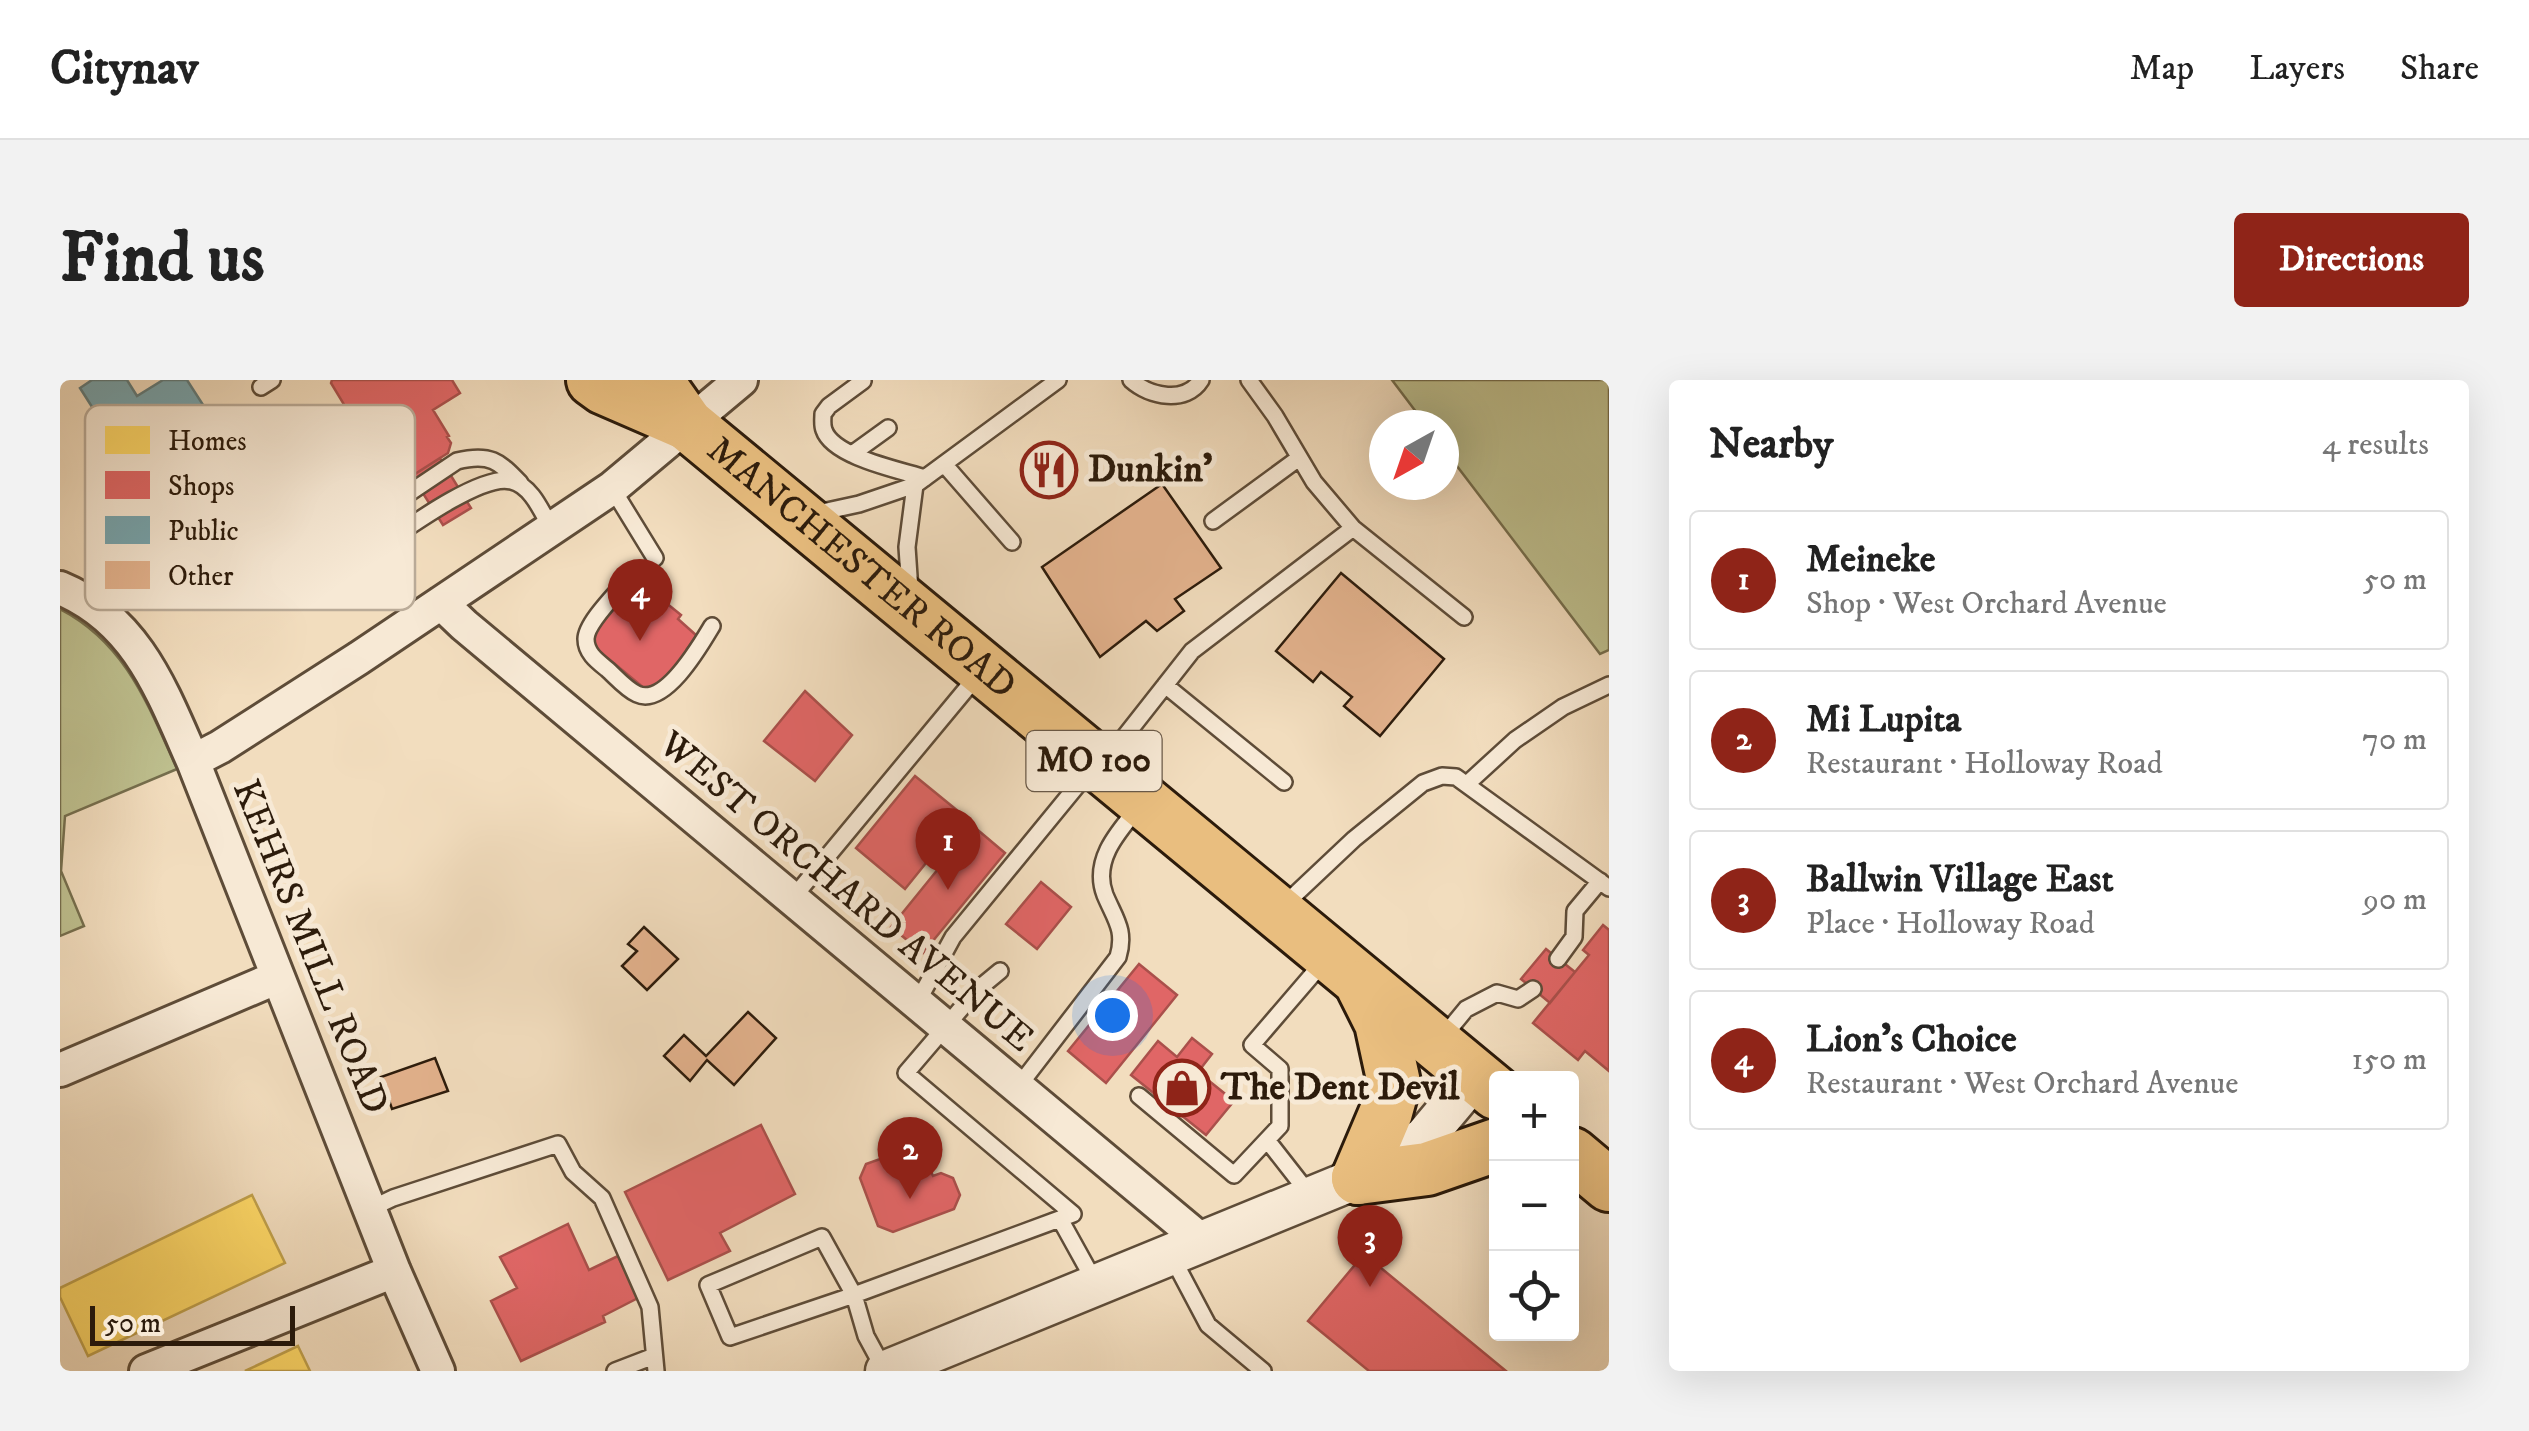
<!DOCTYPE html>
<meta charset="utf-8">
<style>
body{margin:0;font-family:"IM FELL DW Pica",serif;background:#f2f2f2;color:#222}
.controls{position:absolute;right:30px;bottom:30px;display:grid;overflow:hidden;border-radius:10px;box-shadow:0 10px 40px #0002}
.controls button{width:90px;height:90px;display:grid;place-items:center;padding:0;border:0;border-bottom:2px solid #e0e0e0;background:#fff;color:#222;font:50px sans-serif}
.compass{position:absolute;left:1309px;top:30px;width:90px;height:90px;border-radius:50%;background:#fff;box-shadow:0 10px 40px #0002;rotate:220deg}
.scale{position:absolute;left:30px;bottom:25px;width:205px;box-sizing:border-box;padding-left:10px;border:5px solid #2c1b0b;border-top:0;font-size:28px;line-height:35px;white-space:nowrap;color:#2c1b0b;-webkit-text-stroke:8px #f7e9d5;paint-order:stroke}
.you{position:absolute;left:1052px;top:635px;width:35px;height:35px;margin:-25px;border:8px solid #fff;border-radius:50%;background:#1a73e8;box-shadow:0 0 0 15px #1a73e833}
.badge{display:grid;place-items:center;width:65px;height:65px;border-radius:50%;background:#8f2418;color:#fff;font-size:32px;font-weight:700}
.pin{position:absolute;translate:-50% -82px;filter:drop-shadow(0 2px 5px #0008)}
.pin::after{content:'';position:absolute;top:52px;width:35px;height:30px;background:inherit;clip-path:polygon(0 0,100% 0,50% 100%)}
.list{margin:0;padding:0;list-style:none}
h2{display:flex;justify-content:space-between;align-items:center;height:130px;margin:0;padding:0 40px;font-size:42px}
h2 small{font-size:32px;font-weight:400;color:#767676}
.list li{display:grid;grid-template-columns:65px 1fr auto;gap:30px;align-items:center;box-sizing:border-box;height:140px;margin:0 20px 20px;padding:0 20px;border:2px solid #e0e0e0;border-radius:10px}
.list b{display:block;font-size:38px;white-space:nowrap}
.list p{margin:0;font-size:32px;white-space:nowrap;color:#767676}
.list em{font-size:32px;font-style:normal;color:#767676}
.icon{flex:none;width:55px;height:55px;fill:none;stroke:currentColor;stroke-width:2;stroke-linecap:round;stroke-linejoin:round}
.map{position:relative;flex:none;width:1549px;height:991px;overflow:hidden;border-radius:10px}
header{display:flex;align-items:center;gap:60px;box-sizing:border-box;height:140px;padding:0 50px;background:#fff;border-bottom:2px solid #e0e0e0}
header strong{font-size:48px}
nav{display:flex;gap:55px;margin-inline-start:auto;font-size:35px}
.intro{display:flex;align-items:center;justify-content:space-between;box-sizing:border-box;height:240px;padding:0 60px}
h1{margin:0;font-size:70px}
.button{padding:25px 45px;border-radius:10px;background:#8f2418;color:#fff;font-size:35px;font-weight:700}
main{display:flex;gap:60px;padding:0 60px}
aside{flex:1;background:#fff;border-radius:10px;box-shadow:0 10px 40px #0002}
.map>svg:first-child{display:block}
.green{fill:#bec08f;stroke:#756e4d;stroke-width:2.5}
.homes{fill:#ffd966;stroke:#c0a04b;stroke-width:2.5}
.shops{fill:#e06666;stroke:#aa504b;stroke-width:2.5}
.public{fill:#76a5af;stroke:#607c7e;stroke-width:2.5}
.building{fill:#e4b38e;stroke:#2c1b0b;stroke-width:2.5}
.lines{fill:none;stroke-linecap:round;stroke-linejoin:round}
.service-casing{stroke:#5e4c38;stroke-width:20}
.minor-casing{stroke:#5e4c38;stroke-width:38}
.tertiary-casing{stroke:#5e4c38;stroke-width:45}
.trunk-casing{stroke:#2c1b0b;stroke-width:58}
.service{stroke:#f7e9d5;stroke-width:15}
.minor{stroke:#f7e9d5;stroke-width:32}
.tertiary{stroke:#f7e9d5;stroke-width:40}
.trunk{stroke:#e9be7f;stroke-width:52}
.labels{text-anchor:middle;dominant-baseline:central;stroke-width:10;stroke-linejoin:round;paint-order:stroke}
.shield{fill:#f7e9d5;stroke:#695948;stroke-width:2.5}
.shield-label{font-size:35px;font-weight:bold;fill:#2c1b0b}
.poi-label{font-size:38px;font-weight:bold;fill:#2c1b0b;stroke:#f7e9d5;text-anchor:start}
.street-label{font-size:38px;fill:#2c1b0b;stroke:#f7e9d5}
.key{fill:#f7e9d5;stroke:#baab98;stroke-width:2.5}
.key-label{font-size:28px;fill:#2c1b0b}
</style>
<header>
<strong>Citynav</strong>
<nav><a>Map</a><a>Layers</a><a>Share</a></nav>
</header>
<div class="intro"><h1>Find us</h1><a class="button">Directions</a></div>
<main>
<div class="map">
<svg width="1549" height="991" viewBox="0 0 1549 991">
<rect width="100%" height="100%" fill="#f2ddbe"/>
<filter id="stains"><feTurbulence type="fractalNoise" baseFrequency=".002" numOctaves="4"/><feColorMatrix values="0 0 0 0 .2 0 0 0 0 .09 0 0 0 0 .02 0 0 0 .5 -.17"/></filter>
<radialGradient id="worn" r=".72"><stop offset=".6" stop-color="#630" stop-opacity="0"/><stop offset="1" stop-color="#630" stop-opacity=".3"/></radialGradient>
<path class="green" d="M1332,0h217v270l-9,4 -156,-205v-24h-18z
M0,229c66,34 88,96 117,160l-112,47 -4,55 23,55 -24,10z"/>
<path class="homes" d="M192,815l33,68 -197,93 -28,-59v-9z
M238,966l12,25h-65z"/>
<path class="shops" d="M272,0h120l8,13 -27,17 16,26 -2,1 4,6 -3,10 -47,30 -9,-3 -21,-32 -14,9 -20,-33 14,-8 -20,-33z
M380,78l31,50 -28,17 -31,-49z
M575,204l21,18 4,-4 21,17 -3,4 19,17 -10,13 4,3 -27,33 -4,-4 -10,12 -63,-52z
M745,311l47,44 -37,46 -51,-40z
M855,396l49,40 -59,73 -49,-41z
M913,446l32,27 -82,100 -32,-26z
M981,502l30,25 -34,42 -31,-25z
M1543,545l6,5v141l-24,-20 -7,9 -45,-37 56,-68 -6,-5z
M1486,569l29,23 -25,31 -29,-24z
M1079,584l38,31 -71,88 -38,-32z
M1132,658l20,16 -14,18 36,29 -28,34 -75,-60 27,-34 19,16z
M701,745l34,69 -75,39 10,18 -62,29 -43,-88z
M851,768l12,6 10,22 8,-3 12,5 7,17 -6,14 -61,23 -15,-6 -18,-48 6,-14z
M508,844l21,46 29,-14 20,42 -35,18 2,6 -84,39 -30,-60 26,-13 -17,-31z
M1304,874l142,117h-137l-61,-50z"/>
<path class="public" d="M32,0h35l10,16 26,-16h24l107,166 -50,30 -9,-15 -31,22 -124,-195z"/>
<path class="building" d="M1102,104l59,84 -46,31 9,12 -27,20 -11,-10 -46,36 -58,-90z
M1281,193l103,86 -64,77 -36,-30 8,-9 -31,-25 -8,10 -37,-31z
M584,547l34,32 -31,31 -25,-24 15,-15 -9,-7z
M688,632l28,26 -42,47 -27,-25 -17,21 -26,-25 20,-21 22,21z
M375,678l13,33 -56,18 -11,-32z"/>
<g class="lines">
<g class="service-casing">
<path id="service" d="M1071,0c19,17 55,24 70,0
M1189,0l26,36 39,66 39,46
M803,1l-34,25 -6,8c0,5 -1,11 1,16 9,27 76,40 101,48
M201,7l11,-7
M792,74l36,-26
M884,84l68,78
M858,103l140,-103
M552,108l43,70
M753,134l46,-10 56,-19 -8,62 3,44
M1153,141l86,-63
M291,152l106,-71c33,-8 42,0 63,22
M306,176c29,-19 113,-83 145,-75 20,4 31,31 40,47
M571,196c-11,14 -45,46 -45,63 0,14 11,22 21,30 9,8 19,20 30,25 28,13 63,-48 75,-68
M1105,305l119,97
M1047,379l85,-108 161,-123 111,89
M1407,404l48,-44 48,-33 46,-22
M732,519l185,-223
M1224,525l70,-66 69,-56 19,-7 14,1 153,111
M1498,579l16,-22 1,-26 25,-30
M857,623l36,-66 137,-167
M1383,657l23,-28 31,-16 21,6 15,-10
M958,707l100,-130c8,-27 -3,-38 -13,-62 -13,-34 12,-62 33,-87
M1079,716l95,79 46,-49v-57l-28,-24 73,-85
M1207,760l43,55
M310,829l23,-11 165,-54 15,28 29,26 48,109 6,64
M1000,839l36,65
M762,857l32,58 -124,42 -22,-52z
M1112,877l36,68 55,46
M555,991l39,-15
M825,991l-19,-35 -12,-41 219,-81 -167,-141 71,-83 23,-19"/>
</g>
<g class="minor-casing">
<path id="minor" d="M0,208c77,32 102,103 133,173l201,510 44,100
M381,223l23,22 737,615
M133,381l27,-14 139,-89 253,-170 129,-108
M0,690l218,-93
M86,991l248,-100"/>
</g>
<g class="tertiary-casing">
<path id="tertiary" d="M826,991l472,-193 66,-40 52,-62"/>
</g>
<g class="trunk-casing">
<g id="trunk">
<path d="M533,0l11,8 83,36"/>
<path id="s1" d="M596,0l31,44 809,669"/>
<path d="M1512,774l37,31"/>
<path d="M1298,798l28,-66 8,-29 -13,-60 -18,-36"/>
<path d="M1298,798l69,-9 69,-24"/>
</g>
</g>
<use href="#service" class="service"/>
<use href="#minor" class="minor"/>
<use href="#tertiary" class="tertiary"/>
<use href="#trunk" class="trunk"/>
</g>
<defs>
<g id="restaurant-ring" transform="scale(2.875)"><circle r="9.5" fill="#f7e9d5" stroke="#8f2418" stroke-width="1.5"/><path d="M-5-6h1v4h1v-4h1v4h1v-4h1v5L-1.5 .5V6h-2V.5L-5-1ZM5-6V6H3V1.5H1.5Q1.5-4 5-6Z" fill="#8f2418"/></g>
<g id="shop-ring" transform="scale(2.875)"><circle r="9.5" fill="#f7e9d5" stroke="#8f2418" stroke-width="1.5"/><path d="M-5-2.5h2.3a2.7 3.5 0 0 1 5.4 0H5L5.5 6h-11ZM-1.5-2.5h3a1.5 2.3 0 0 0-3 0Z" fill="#8f2418"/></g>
</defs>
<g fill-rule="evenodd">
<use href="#restaurant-ring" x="989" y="90"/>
<use href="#shop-ring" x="1122" y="708"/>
</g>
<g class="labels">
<rect class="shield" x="966.5" y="351" width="135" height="60" rx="8"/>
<g class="shield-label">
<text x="1034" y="381">MO 100</text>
</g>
<g class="poi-label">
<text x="1028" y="90">Dunkin'</text>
<text x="1161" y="708">The Dent Devil</text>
</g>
<g class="street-label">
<text stroke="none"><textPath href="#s1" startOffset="280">MANCHESTER ROAD</textPath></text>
<text transform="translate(786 512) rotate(40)">WEST ORCHARD AVENUE</text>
<text transform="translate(250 567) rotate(68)">KEHRS MILL ROAD</text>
</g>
</g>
<rect x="25" y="25" width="330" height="205" rx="15" class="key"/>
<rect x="45" y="46" width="45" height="28" fill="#ffd966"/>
<rect x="45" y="91" width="45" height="28" fill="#e06666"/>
<rect x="45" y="136" width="45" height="28" fill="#76a5af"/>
<rect x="45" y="181" width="45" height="28" fill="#e4b38e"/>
<g class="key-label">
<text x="108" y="70">Homes</text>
<text x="108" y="115">Shops</text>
<text x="108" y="160">Public</text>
<text x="108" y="205">Other</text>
</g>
<rect width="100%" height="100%" filter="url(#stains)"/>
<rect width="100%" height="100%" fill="url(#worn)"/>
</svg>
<div class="controls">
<button>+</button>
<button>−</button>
<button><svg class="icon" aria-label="locate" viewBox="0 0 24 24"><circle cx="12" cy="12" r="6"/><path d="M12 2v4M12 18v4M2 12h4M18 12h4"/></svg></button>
</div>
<svg class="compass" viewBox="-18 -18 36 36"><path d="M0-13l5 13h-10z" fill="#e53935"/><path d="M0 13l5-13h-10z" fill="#767676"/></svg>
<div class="scale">50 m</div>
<div class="you"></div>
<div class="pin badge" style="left:888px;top:510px">1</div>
<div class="pin badge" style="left:850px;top:819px">2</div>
<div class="pin badge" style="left:1310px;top:907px">3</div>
<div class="pin badge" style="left:580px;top:261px">4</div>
</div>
<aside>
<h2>Nearby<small>4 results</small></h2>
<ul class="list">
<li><span class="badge">1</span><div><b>Meineke</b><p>Shop · West Orchard Avenue</p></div><em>50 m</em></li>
<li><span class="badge">2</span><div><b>Mi Lupita</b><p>Restaurant · Holloway Road</p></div><em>70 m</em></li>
<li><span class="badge">3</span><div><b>Ballwin Village East</b><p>Place · Holloway Road</p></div><em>90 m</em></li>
<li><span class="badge">4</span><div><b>Lion's Choice</b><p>Restaurant · West Orchard Avenue</p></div><em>150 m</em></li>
</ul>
</aside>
</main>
